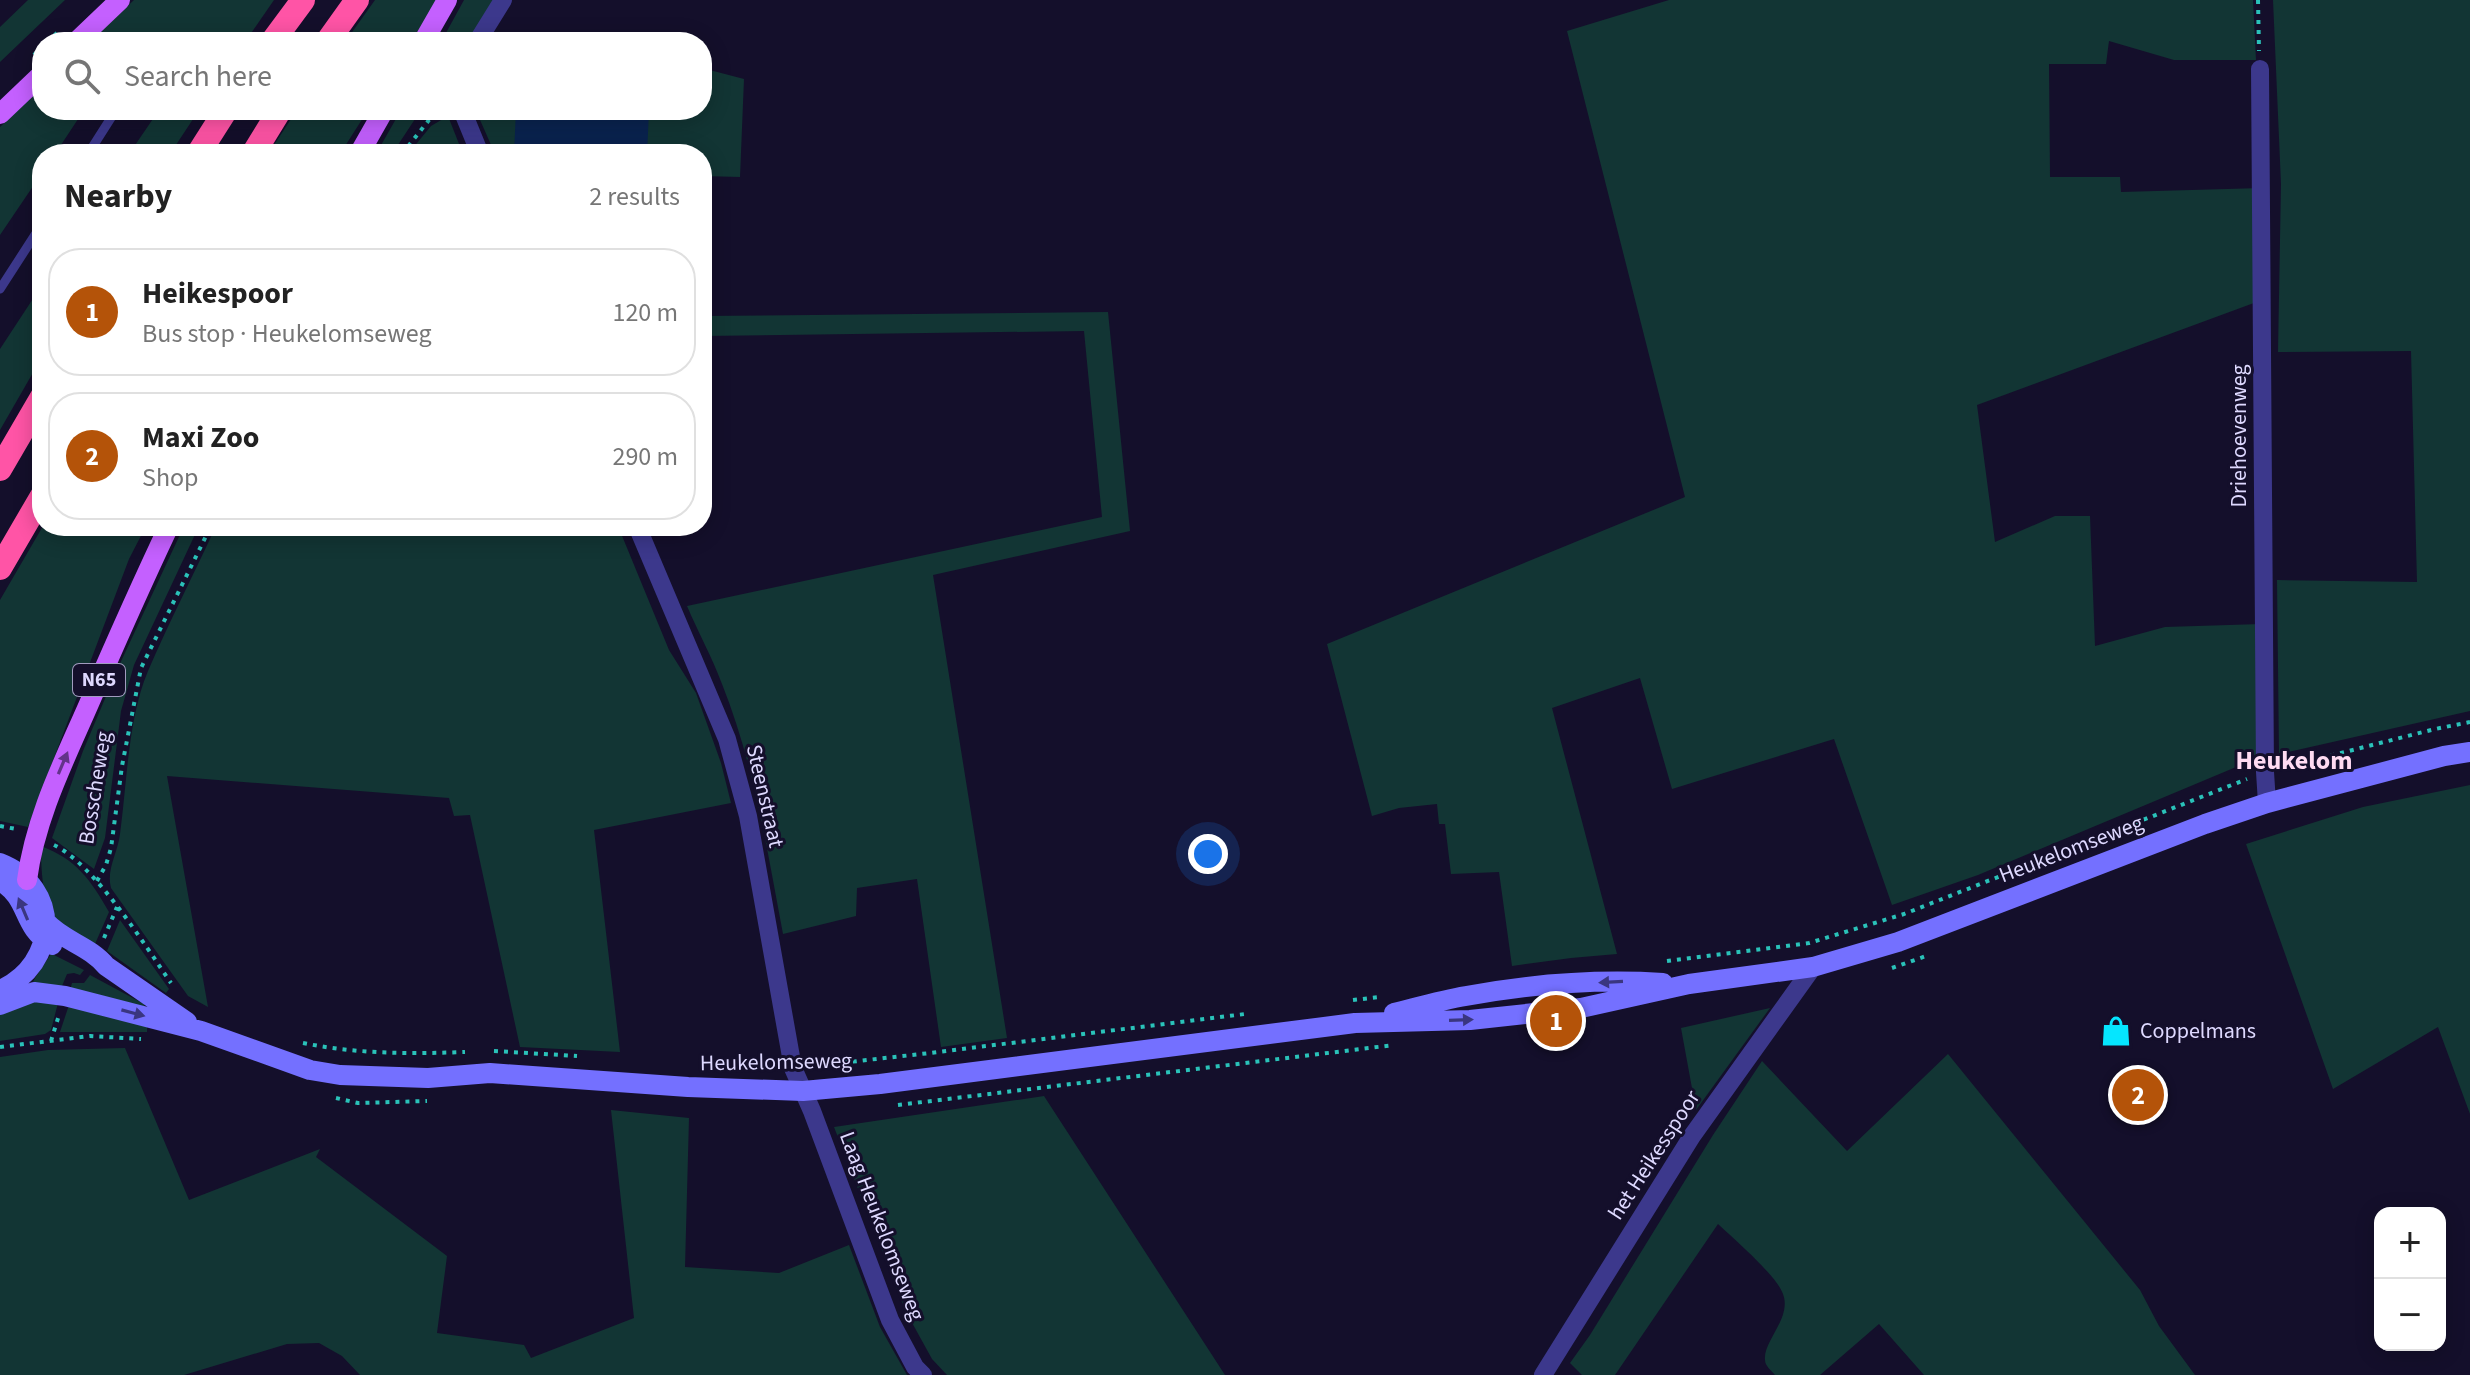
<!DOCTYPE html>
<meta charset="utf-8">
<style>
body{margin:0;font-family:"Source Sans 3",sans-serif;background:#f6f6f6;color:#222}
.controls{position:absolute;right:24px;bottom:24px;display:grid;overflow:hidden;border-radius:16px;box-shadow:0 4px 20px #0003}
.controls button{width:72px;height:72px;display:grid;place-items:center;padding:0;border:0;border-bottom:2px solid #e0e0e0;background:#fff;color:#222;font:40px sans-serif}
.you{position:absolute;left:1208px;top:854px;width:28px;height:28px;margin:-20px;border:6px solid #fff;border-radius:50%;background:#1a73e8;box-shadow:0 0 0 12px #1a73e833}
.badge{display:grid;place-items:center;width:52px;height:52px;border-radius:50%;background:#b45309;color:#fff;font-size:26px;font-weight:700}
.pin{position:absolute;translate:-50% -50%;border:4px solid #fff;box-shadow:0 2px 8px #0006}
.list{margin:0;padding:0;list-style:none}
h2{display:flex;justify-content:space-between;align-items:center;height:104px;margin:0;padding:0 32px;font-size:34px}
h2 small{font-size:26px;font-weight:400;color:#767676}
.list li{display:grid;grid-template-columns:52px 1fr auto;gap:24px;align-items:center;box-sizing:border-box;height:128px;margin:0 16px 16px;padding:0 16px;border:2px solid #e0e0e0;border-radius:32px}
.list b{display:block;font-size:30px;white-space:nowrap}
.list p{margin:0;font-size:26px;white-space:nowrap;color:#767676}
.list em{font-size:26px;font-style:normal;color:#767676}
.icon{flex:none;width:44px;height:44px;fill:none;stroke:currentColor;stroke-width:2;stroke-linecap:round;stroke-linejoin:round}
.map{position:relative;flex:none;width:2470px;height:1375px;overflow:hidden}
.search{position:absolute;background:#fff;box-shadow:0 4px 20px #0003;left:32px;top:32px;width:680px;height:88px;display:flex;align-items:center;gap:20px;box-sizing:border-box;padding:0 28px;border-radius:32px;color:#767676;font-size:30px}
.panel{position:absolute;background:#fff;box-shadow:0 4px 20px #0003;left:32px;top:144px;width:680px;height:392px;border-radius:32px}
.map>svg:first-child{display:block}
.green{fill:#123534}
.water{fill:#0a234f}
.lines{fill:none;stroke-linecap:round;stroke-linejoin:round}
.path{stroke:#2ac2b9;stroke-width:4;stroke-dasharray:4 6;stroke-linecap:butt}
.lane{stroke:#3c388c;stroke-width:9}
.street{stroke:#3c388c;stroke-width:18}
.secondary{stroke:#7470ff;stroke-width:20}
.primary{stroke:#c460ff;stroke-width:20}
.highway{stroke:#ff54a6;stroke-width:24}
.oneway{fill:#63338a}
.oneway2{fill:#3a3680}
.labels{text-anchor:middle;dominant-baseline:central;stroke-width:6;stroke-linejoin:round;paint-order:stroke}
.shield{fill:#140f2b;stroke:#a19cbf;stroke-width:2}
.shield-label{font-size:20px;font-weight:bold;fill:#ded9ff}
.street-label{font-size:22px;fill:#ded9ff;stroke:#140f2b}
.poi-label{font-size:22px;fill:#ded9ff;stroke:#140f2b;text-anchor:start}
.quarter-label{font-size:26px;font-weight:bold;fill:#ffdbf2;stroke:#140f2b}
</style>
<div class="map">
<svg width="2470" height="1375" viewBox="0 0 2470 1375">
<rect width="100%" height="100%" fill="#140f2b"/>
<path class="green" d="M28,0h37l-65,62v-35z
M134,0h140l-29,42h-155z
M375,0h63l-27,42h-66z
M464,0h31l-24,42h-30z
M1669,0h584l3,60h-82l-65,-19 -3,23h-57l1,113h70l1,15 141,-4v112l-285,105 18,137 60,-26h35l5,130 70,-19 96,-3 -1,133 -282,118 -86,30 -58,-166 -162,50 -32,-111 -88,30 65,246 -46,4 -59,8 -13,-94 -48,2 -6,-50h-6l-2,-20 -38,4 -27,8 -45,-172 358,-147 -118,-466z
M2273,0h197v711l-191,43 -2,-174 140,2 -6,-231 -133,1 3,-168z
M702,68l42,11 -4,98 -38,-1v-22h-207l-18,-41v-3h225z
M42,87v23h42l-29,44h-13v19l-42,62v-108z
M159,110h40l-29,44h-41z
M297,110h71l-28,44h-72z
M401,110h29l-13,6 -25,38h-16z
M448,116l15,38h-55l23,-28z
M42,285v72l-42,73v-81z
M1108,312l22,219 -197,44 74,463 -66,9 -24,-168 -60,9 -1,28 -73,18c-16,-85 -29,-170 -61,-250 -10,-27 -24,-52 -35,-78l415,-89 -18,-186 -382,5v-20z
M43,526h103l-17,33 -101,268 -28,-6v-221z
M184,526h15l-65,139 -13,46 -16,127 -11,31 -42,-31 31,-87 34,-81z
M216,526h402l51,124 27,43 25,70 10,40 -137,27 26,222 -100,-5 -50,-232 -16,1 -5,-18 -282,-22 41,231 -20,-11 -77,-108c-5,-18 7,-36 9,-54 7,-51 8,-116 28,-163 21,-49 46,-97 68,-145z
M2470,785v329l-32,-87 -105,62 -87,-245 117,-37z
M41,846c36,14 49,33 68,66l-14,32c-11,-7 -29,-14 -38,-23 -15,-16 -16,-54 -16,-75z
M120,920l49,69 -3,4 -59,-42z
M51,954l3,1 30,15 -4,5 -6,-2 -7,1 -5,12 -27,-3 -2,-1 2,-4z
M90,975l54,29 1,4 -75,-18 2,-7h12z
M37,1000l21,3 -7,27 -6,4 -45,7v-26z
M69,1005l78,21v6h-87z
M1770,1008l-74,102 -15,-82z
M125,1048l64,152 131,-51 -4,8 131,99 -10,77 87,12 7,13 103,-40 -23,-208 78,8 -4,149 94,6 70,-28 31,82 27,48h-547l-18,-19 -23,-13 -32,1 -103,31h-184v-318l48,-7z
M1948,1054l192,236 19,36 36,49h-271l-45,-51 -59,51h-45c-4,-5 -10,-9 -10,-15 -2,-19 27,-42 18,-66 -6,-18 -49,-55 -65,-70l-103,151h-33l-12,-12 20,-28 123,-200 49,-74 85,90z
M1044,1096l181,279h-278l-15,-16 -27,-49 -71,-183z"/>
<path class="water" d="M516,110h133l-2,44h-133z"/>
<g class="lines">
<path class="path" d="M2258,0l1,51
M47,42l10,-9
M34,55l8,-8
M402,154l27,-34 15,-10
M2282,768l153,-39 35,-7
M0,826l16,3
M54,845c41,20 90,99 117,138
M97,881l9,-16 5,-17 11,-82 19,-98 70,-142
M104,938l13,-31
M1667,961l142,-18 95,-29 343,-135
M1892,968l34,-12
M1353,1000l27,-3
M51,1041l8,-26
M303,1043c54,11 107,11 162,9
M0,1047l90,-11 51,3
M494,1051l83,5
M813,1066l117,-13 315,-39
M336,1098l22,5 69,-2
M898,1105l496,-60"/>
<path class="lane" d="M88,154l28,-44
M0,289l42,-65"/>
<path class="street" d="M477,42l26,-42
M2260,69l5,703 2,31
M462,110l18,44
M637,526l90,213 21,77 45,252 19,43 78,209 25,47 8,8
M1543,1375l149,-239 121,-169"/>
<path class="secondary" d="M0,863c62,24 59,101 0,127
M0,881c31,18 20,45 52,64
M46,922c17,19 44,24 60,44l81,56
M0,1005l34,-13 31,4 136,35 109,39 30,5 88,3 62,-5 198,14 115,4 77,-7 475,-61 115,-3 111,-12 108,-24 124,-17 85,-25 307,-118 62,-21 177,-47 26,-4
M1394,1013c24,-6 48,-13 72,-17 65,-12 132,-17 197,-13"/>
<path class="primary" d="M76,42l44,-42
M423,42l24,-42
M0,114l42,-40
M359,154l25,-44
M27,880c8,-61 36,-117 61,-174 26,-60 53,-121 81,-180"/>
<path class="highway" d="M272,42l31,-42
M327,42l30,-42
M198,154l28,-44
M253,154l27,-44
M0,469l42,-72
M0,568l42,-72"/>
</g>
<defs><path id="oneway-solid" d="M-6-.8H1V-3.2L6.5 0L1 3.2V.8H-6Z" transform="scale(2)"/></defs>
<use class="oneway" href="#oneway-solid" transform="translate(63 763) rotate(-67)"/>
<g class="oneway2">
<use href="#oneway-solid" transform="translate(23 909) rotate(-113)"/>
<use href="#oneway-solid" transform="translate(1611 982) rotate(177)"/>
<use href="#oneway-solid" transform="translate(133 1013) rotate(15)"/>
<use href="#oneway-solid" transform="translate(1461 1020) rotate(-2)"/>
</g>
<defs>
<g id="shop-bare" transform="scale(2.4)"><path d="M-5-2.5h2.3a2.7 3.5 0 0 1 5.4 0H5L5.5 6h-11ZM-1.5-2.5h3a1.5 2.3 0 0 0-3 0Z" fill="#05e6ff" stroke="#140f2b" stroke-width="2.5" paint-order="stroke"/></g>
</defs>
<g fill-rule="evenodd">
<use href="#shop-bare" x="2116" y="1031"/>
</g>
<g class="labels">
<rect class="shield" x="73" y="664" width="52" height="32" rx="6"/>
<g class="shield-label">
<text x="99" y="680">N65</text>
</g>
<g class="street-label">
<text transform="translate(2239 436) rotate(-90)">Driehoevenweg</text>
<text transform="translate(95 788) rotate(-81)">Bosscheweg</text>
<text transform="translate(765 796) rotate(77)">Steenstraat</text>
<text transform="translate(2071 849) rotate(-21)">Heukelomseweg</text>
<text transform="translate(776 1062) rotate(-1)">Heukelomseweg</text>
<text transform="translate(1654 1155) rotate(-57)">het Heikesspoor</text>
<text transform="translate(882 1226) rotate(69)">Laag Heukelomseweg</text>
</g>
<g class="poi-label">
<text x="2140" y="1031">Coppelmans</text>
</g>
<g class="quarter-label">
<text x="2294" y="760">Heukelom</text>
</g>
</g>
</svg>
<div class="controls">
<button>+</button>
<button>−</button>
</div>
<div class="you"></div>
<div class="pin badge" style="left:1556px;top:1021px">1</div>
<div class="pin badge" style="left:2138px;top:1095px">2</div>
<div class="search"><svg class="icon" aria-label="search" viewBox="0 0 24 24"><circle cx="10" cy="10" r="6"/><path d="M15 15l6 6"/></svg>Search here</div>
<section class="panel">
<h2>Nearby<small>2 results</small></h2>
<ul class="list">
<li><span class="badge">1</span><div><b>Heikespoor</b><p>Bus stop · Heukelomseweg</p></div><em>120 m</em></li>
<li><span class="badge">2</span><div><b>Maxi Zoo</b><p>Shop</p></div><em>290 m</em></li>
</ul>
</section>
</div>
